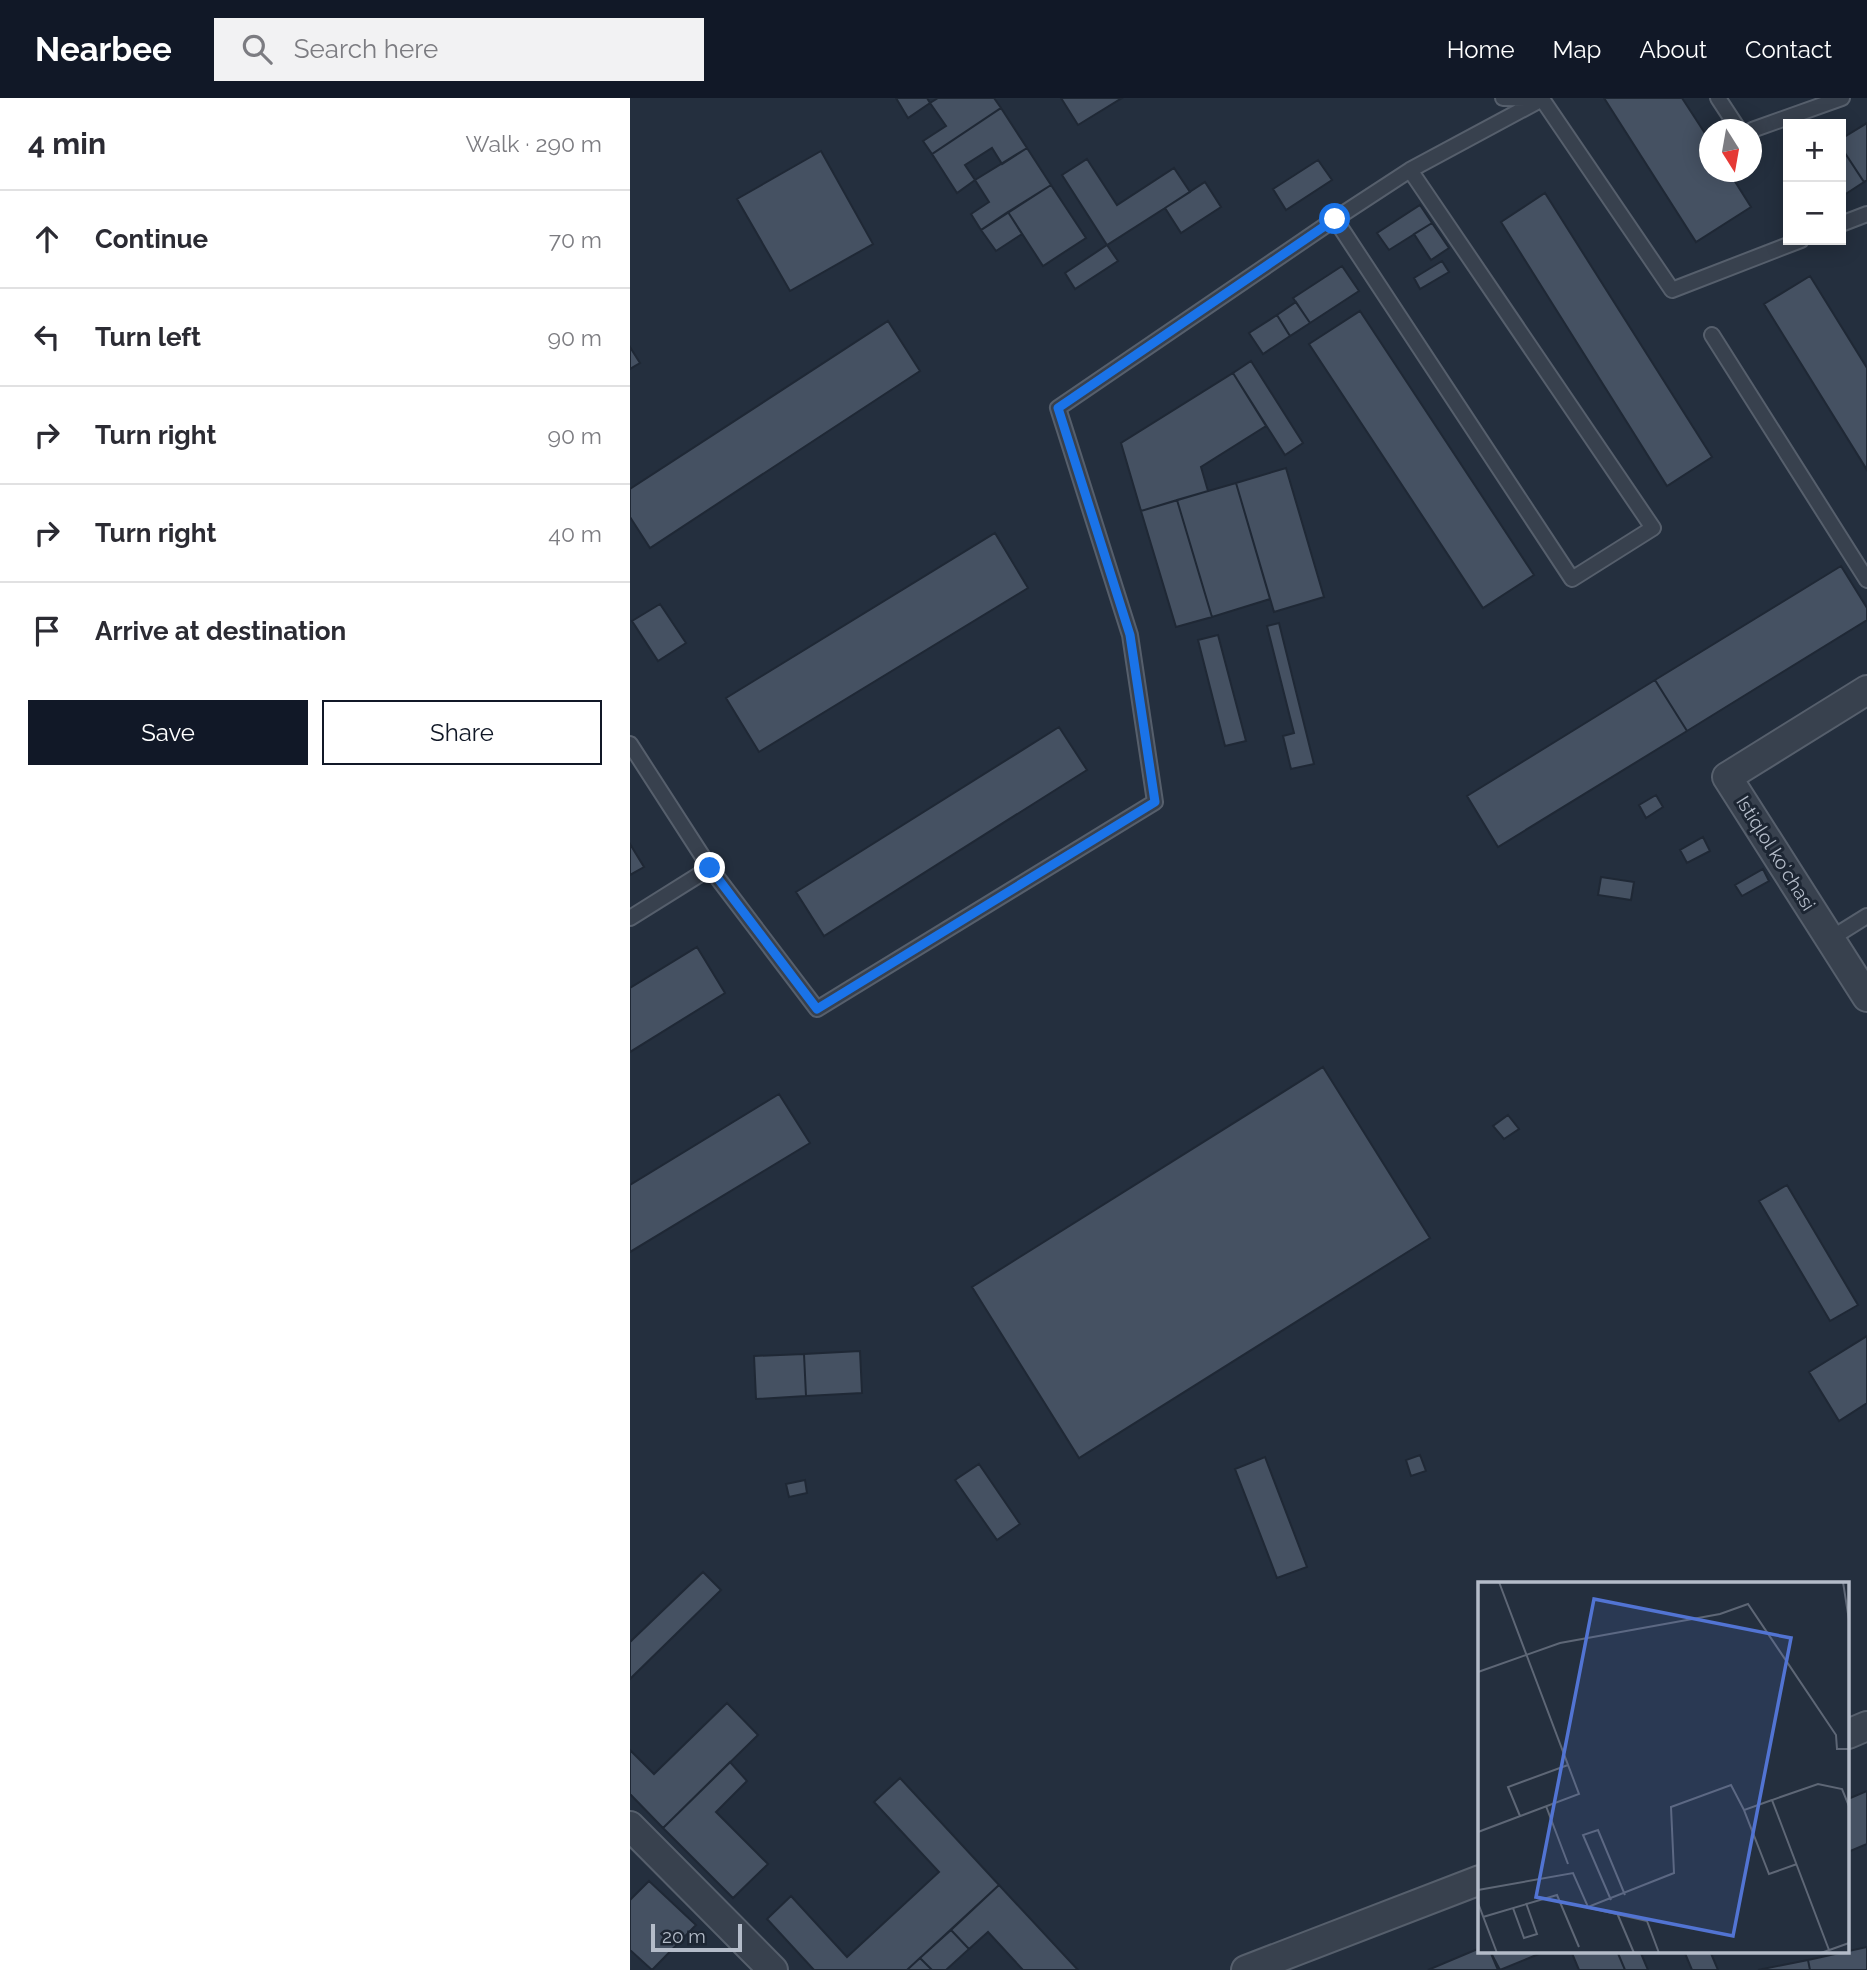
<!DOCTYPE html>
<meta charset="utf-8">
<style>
body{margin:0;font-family:Raleway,sans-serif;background:#f2f2f3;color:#2b2b33}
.controls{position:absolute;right:21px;top:21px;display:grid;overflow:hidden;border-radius:0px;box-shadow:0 4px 18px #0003}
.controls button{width:63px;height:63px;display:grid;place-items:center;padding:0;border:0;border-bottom:2px solid #e1e1e2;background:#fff;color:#2b2b33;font:35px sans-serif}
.compass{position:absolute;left:1069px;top:21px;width:63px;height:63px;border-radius:50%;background:#fff;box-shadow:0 4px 18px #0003;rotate:169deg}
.scale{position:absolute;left:21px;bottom:18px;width:91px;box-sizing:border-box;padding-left:7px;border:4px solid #b4bcc9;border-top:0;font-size:19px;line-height:24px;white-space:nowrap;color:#b4bcc9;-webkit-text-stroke:5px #1d2633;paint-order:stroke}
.stop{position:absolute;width:21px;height:21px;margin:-16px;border:5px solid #1a73e8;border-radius:50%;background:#fff}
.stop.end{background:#1a73e8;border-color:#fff;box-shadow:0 2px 7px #0008}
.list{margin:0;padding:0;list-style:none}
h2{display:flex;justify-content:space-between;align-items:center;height:91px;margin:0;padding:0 28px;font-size:30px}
h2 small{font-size:23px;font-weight:400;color:#7c7c81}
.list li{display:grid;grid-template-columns:46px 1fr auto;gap:21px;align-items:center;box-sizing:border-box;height:98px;padding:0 28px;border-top:2px solid #e1e1e2}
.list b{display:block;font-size:26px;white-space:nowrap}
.list em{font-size:23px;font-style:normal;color:#7c7c81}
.actions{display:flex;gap:14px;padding:21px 28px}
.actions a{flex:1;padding:16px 0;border:2px solid #111827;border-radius:0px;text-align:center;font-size:24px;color:#111827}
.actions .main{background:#111827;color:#fff}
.icon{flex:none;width:38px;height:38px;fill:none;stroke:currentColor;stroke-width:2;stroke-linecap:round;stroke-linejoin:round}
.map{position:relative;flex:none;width:1237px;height:1872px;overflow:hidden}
header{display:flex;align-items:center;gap:42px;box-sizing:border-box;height:98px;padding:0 35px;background:#111827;color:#fff}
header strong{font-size:33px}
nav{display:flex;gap:38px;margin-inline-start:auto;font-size:24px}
.search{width:490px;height:63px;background:#f2f2f3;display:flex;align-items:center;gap:18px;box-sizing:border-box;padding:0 24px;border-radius:0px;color:#7c7c81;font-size:26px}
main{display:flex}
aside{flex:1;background:#fff}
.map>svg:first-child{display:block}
.building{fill:#455162;stroke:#1f2835;stroke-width:2}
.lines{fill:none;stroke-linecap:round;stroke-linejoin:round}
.service-casing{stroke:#565f6c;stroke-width:18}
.minor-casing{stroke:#565f6c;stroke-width:32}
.service{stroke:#38414e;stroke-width:14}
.minor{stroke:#38414e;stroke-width:28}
.route{stroke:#1a73e8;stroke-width:9}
.labels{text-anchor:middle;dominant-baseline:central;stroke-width:6;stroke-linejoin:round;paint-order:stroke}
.street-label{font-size:19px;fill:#b4bcc9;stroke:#1d2633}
.inset-road{fill:none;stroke:#5e6776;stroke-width:2}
.view{fill:#5274d3;fill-opacity:0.15;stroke:#5274d3;stroke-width:3.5}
.inset-edge{fill:none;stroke:#b4bcc9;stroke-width:3.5}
</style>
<header>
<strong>Nearbee</strong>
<div class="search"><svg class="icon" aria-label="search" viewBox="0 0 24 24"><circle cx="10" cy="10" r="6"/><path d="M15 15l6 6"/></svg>Search here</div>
<nav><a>Home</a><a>Map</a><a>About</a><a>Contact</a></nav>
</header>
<main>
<aside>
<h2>4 min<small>Walk · 290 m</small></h2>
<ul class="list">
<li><svg class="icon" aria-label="ahead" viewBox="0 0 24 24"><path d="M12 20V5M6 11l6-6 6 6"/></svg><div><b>Continue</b></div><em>70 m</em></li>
<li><svg class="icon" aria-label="left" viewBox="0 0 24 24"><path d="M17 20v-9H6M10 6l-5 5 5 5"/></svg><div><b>Turn left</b></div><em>90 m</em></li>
<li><svg class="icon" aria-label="right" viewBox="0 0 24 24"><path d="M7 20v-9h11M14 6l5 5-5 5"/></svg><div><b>Turn right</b></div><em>90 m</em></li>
<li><svg class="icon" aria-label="right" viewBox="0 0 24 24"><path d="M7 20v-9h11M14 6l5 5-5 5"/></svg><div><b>Turn right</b></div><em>40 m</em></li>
<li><svg class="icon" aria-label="arrive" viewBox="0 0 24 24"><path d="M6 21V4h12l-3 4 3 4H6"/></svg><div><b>Arrive at destination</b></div></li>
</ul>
<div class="actions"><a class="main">Save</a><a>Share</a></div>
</aside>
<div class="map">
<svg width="1237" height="1872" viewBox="0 0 1237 1872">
<rect width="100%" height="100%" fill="#242f3e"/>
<path class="building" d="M266,0h31l3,5 -22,15z
M308,0h56l7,10 -69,46 -9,-13 23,-15 -16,-23z
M431,0h61l-44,27z
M974,0h78l28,43v31h19l22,35 -55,35z
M371,10l26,40 -25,16 -10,-16 -27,17 10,15 -18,13 -25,-39z
M1237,25v57l-3,2 -23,-35v-8z
M1211,49l23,35 -23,15z
M397,50l24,37 -70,45 -10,-16 18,-12 -14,-22z
M191,53l52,93 -83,47 -53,-92z
M457,61l30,46 57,-37 16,24 -83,53 -45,-70z
M688,62l14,20 -46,30 -13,-21z
M575,84l16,25 -40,26 -16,-25z
M421,87l35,53 -43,28 -35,-54z
M915,95l167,264 -45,29 -166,-264z
M790,107l12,18 -43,27 -12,-17z
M378,114l14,22 -26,17 -15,-21z
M802,125l17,25 -18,12 -17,-26z
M477,147l11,16 -43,28 -10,-16z
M812,163l7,11 -29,17 -6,-11z
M712,168l17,25 -49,32 -17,-25z
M1180,178l57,92v102l-103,-166z
M666,204l14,21 -20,13 -13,-21z
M730,213l174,264 -51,33 -174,-264z
M647,217l13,21 -27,18 -14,-21z
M258,223l32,50 -270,177 -20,-31v-28z
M0,249l10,16 -10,6z
M621,263l52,82 -18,12 -52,-82z
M603,275l33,53 -65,41 7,24 -67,20 -20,-68z
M656,370l38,129 -50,15 -38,-129z
M606,385l34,116 -58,18 -35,-117z
M547,402l35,117 -36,10 -35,-116z
M365,435l33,55 -269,164 -33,-54z
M1211,468l26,42v12l-180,111 -32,-51z
M30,506l26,39 -28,18 -26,-40z
M649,525l35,141 -23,5 -8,-33 11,-3 -27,-107z
M588,537l28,106 -21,5 -27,-106z
M1025,582l32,51 -189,116 -31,-51z
M429,629l28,43 -263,166 -28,-44z
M1026,697l7,12 -17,11 -7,-13z
M1073,739l7,14 -23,12 -7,-13z
M0,746l14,23 -14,8z
M1133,771l6,12 -27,15 -7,-11z
M971,779l33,5 -3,18 -33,-5z
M67,849l28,46 -95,59v-64z
M693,969l107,171 -351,220 -107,-171z
M149,996l31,49 -180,109v-67z
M878,1017l11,14 -15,10 -11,-13z
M1157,1087l71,120 -28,16 -71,-120z
M1237,1238v67l-28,18 -30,-49z
M230,1253l2,42 -56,3 -2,-42z
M174,1256l2,42 -50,3 -2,-43z
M790,1357l6,16 -15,5 -5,-16z
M635,1359l42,110 -30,11 -42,-109z
M349,1366l41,60 -23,16 -42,-60z
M175,1382l2,13 -18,4 -3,-13z
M73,1474l18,18 -91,89v-37z
M97,1605l31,32 -95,93 -33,-34v-44l24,24z
M100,1664l17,19 -31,31 52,52 -35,34 -70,-70z
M270,1680l99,107 -92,85h-93l-47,-51 24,-23 56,61 92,-85 -65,-70z
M1237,1693v53l-19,8v-53z
M19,1783l47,44 -44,45 -22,-20v-50z
M369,1787l79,85h-55l-35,-38 -19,17 -18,-19z
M321,1832l18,19 -23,21h-14l-12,-12z
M1237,1849v23h-57l-2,-10z
M850,1850v3h10l8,19h-70z
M860,1853h56l-46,19z
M941,1853h46l8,19h-46z
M987,1853h23l8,19h-23z
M1054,1853h26l8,19h-26z
M290,1860l12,12h-25z
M1178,1862l2,10h-52z"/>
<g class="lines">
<g class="service-casing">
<path id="service" d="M873,0l38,1
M1088,0l21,32
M1122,32l90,-32
M705,121l237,360 81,-51 -243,-358
M1211,126l26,-10
M1082,237l155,245
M0,646l80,124 -80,50
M80,770l107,141 338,-207 -25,-167 -72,-227 277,-189 75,-49 132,-71 130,191 129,-50
M1200,841l37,-23"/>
</g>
<g class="minor-casing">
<path id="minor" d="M1237,592l-140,87 140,220
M1218,1636l19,-8
M0,1728l143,144
M616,1872l234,-90"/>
</g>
<use href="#service" class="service"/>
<use href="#minor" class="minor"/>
</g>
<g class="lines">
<path class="route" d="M80,770l107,141 338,-207 -25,-167 -72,-227 277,-189"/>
</g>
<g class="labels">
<g class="street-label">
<text transform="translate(1146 755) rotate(58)">Istiqlol koʻchasi</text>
</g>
</g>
<g transform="translate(848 1484)">
<rect width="371" height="371" fill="#242f3e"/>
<path class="inset-road" d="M365,0l6,38M0,90l82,-29 160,-29 28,-10 88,131 1,14h12M294,218l-28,10 25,64 28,-10M68,224l22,58M42,234l-12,-29 60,-22M0,250l101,-38 -80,-212M0,308l95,-17 15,34 86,-34 -3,-66 60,-22 13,25M133,318l-28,-65 15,-5 27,65M0,321l19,50M35,326l11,30 13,-4 -11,-31M112,326l57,13 12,32M139,331l17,40M5,335l74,-22 22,52M351,368l-57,-150 46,-16 24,5 7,17M343,371l28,-10"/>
<path class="view" d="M116,17l197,39 -58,298 -197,-39z"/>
<rect width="371" height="371" class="inset-edge"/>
</g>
</svg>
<div class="controls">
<button>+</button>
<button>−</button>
</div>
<svg class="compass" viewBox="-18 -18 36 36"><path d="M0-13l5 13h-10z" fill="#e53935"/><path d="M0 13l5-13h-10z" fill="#7c7c81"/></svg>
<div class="scale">20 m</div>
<div class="stop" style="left:705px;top:121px"></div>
<div class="stop end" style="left:80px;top:770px"></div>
</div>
</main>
